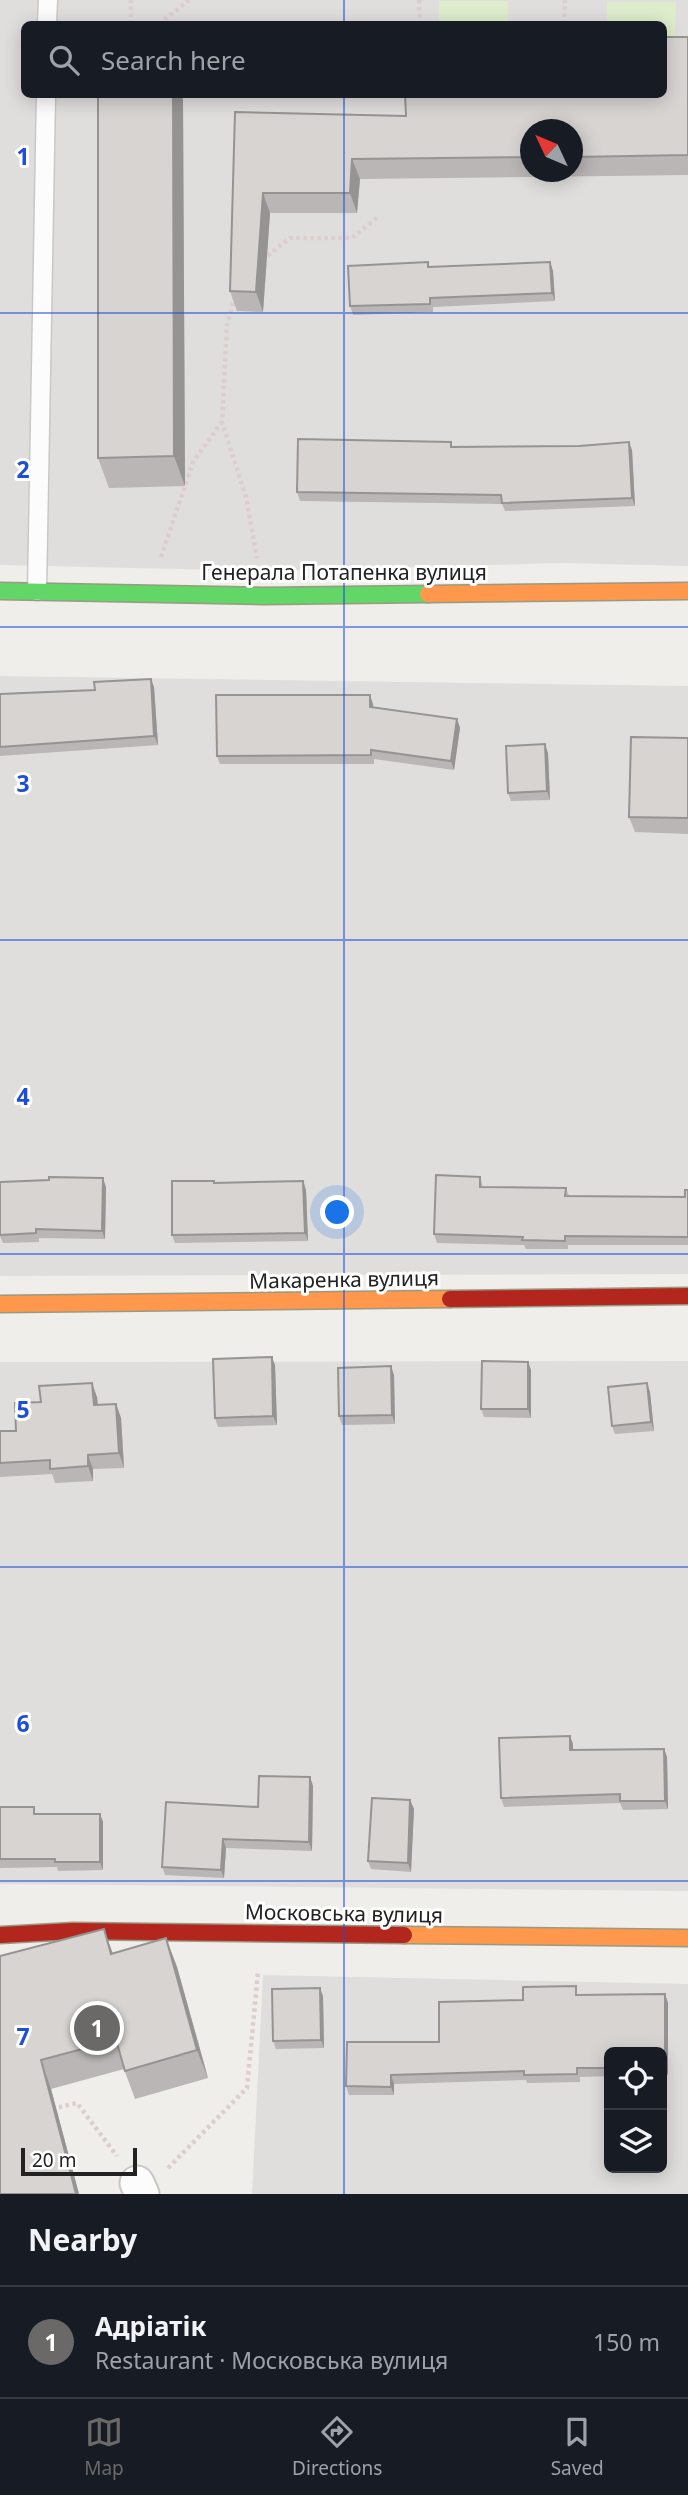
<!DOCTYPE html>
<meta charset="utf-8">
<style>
body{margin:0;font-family:"Noto Sans",sans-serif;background:#20242c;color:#f1f3f6}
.controls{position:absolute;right:21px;bottom:21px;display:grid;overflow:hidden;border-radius:10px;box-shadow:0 4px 18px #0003}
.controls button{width:63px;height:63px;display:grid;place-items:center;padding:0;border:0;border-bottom:2px solid #363941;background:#171b24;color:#f1f3f6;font:35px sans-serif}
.compass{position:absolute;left:520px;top:119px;width:63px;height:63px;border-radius:50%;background:#171b24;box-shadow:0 4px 18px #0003;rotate:314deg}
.scale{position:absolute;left:21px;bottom:18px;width:116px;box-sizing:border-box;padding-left:7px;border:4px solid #222;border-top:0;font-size:19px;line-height:24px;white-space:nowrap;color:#222;-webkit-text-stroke:5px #fff;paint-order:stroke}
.you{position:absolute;left:338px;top:1213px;width:24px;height:24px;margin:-18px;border:5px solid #fff;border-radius:50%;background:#1a73e8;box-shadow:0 0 0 10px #1a73e833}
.badge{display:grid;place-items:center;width:46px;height:46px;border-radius:50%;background:#6a6968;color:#fff;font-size:23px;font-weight:700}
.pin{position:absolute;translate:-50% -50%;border:4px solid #fff;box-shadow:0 2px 7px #0006}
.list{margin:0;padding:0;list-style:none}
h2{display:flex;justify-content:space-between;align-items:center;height:91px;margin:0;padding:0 28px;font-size:30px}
h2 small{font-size:23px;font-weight:400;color:#9ea1a6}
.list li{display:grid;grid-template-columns:46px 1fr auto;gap:21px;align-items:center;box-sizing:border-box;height:112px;padding:0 28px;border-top:2px solid #363941}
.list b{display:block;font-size:26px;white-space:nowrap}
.list p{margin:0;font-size:23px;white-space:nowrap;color:#9ea1a6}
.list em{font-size:23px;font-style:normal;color:#9ea1a6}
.icon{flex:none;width:38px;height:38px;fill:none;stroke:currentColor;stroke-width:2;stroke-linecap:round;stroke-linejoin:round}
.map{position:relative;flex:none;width:688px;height:2194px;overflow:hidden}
.search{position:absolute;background:#171b24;box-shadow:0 4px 18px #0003;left:21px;right:21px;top:21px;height:77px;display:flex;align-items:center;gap:18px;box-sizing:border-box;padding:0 24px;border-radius:10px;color:#9ea1a6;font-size:26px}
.sheet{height:203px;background:#171b24}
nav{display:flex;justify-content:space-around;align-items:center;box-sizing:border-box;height:98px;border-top:2px solid #363941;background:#171b24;font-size:19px;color:#9ea1a6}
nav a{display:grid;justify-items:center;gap:4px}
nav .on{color:#6a6968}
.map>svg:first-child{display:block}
.residential{fill:#dfdedc;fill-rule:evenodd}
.grass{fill:#ddeccb}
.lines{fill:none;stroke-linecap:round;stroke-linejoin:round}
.lane-casing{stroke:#c9c8c7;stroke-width:21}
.street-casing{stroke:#c9c8c7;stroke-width:37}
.fast-casing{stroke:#999a82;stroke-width:19}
.slow-casing{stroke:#999a82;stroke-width:19}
.jam-casing{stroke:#999a82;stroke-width:19}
.path{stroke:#dccecd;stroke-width:4.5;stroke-dasharray:3.5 3.5;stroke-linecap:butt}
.lane{stroke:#fdfcfc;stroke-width:18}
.street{stroke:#fdfcfc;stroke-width:33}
.fast{stroke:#63d668;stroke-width:16}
.slow{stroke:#ff974d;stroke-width:16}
.jam{stroke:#b3261e;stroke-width:16}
.wall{fill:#b9b6b5;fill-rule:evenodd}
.shaded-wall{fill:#969493}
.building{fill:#d7d4d2;stroke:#969493;stroke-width:2}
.grid{fill:none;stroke:#1d4ed8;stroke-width:2;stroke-opacity:0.55}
.labels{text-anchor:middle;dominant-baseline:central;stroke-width:6;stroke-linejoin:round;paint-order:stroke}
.street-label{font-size:21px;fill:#222;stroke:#fff}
.grid-label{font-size:23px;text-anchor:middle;font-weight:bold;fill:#1d4ed8;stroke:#fff;stroke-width:6;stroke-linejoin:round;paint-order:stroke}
</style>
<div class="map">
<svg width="688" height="2194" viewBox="0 0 688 2194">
<rect width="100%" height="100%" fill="#f0eeeb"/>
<path class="residential" d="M0,0h688v566l-127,-3 -290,8 -271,-6zM24,24h640v70h-640zM530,130h42v42h-42z
M0,676l688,10v588l-688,2z
M688,1361v530l-688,-7v-522z
M263,1975l425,9v210h-436zM609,2052h53v116h-53z"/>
<path class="grass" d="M439,1h69v23h-69z
M607,2h69l-1,35h-11v-13h-57z"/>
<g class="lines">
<g class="lane-casing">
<path id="lane" d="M47,24l1,-24
M37,591l9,-497"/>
</g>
<g class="street-casing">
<path id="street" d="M137,2183l5,11"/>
</g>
<g class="fast-casing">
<path id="fast" d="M0,591l263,5 165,-2"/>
</g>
<g class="slow-casing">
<path id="slow" d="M428,594l260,-3
M0,1304l450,-5
M404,1935l284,3"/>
</g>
<g class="jam-casing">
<path id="jam" d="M450,1299l238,-3
M0,1935l73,-4 331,4"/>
</g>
<path class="path" d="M419,0l1,24
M131,24v-24
M159,24l30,-24
M564,24l1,-24
M262,260l28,-22h62l27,-22
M235,296l-8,29 -5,97 24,75 11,61
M161,557l32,-95 29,-40
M52,2109l25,-6 40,53
M168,2168l79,-80 11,-116"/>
<use href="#lane" class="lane"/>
<use href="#street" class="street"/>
<use href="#fast" class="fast"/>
<use href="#slow" class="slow"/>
<use href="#jam" class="jam"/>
</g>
<path class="wall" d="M688,37v138l-328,4 -3,34h-87l-7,99 -26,-1 -7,-20 5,-179 171,4zM530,130h42v42h-42z
M98,94h83l2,6 2,386 -76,2 -11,-30z
M550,262l3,9 2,30 -122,6v5l-80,3 -3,-9 79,-39z
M453,447l179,3 3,56 -130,5 -3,-7 -202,-3 -3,-9z
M154,687l4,58 -158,11v-62z
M373,704v4l84,11 3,9 -6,42 -80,-11v5h-154l-3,-8z
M688,738v96l-53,-2 -6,-15z
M548,753l2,47 -39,1 -3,-8z
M480,1177l3,10 83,1 3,8 116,1 3,-7v55h-120v4h-42l-2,-4 -87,-2 -3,-9z
M303,1181l3,9 2,51 -133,2 -3,-8z
M0,1182l106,5 -1,52 -66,-1v4l-36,1 -3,-7z
M528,1362l3,8v48l-47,-1 -3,-8z
M275,1365l2,60 -59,2 -3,-9z
M394,1375l1,49 -53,1 -3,-9z
M650,1392l4,39 -39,3 -3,-8z
M97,1397l1,8 18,-1 5,14 3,50 -31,1v12l-38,2 -3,-9 -52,3v-46h16z
M570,1736l3,8v6l91,-1 3,8 1,52 -45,1 -3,-7 -116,4 -3,-9z
M310,1777l3,9 -1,65 -86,-3 -2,30 -59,-3 -3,-8 96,-60z
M410,1800l4,9 -3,63 -40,-3 -3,-8z
M0,1807l36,7h64l3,8v48l-45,1 -1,-4 -57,1z
M166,1938l11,29 31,111 -73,21 -11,-30 -73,20 28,105h-79v-238l113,-2z
M665,1994l3,9v72h-6v-23h-53v24l-29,1v5l-53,1 -1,-3 -132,4v11h-45l-3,-9 93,-44 84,-42 56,-5z
M323,1996l1,52 -48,1 -3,-8z"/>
<path class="shaded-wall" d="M173,94h8l2,6 2,386 -11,-30z
M352,159l8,20 -3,34 -7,-20z
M263,193l7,20 -7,99 -7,-20z
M550,262l3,9 2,30 -3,-8z
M629,442l3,8 3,56 -3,-8z
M151,679l3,8 4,58 -4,-9z
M370,695l3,9 1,12 -4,-9z
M457,719l3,9 -6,42 -3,-9z
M545,744l3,9 2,47 -3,-9z
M103,1178l3,9 -1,52 -3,-8z
M303,1181l3,9 2,51 -3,-8z
M272,1357l3,8 2,60 -4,-9z
M528,1362l3,8v48l-3,-9z
M391,1366l3,9 1,49 -3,-9z
M92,1383l5,14 2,23 -5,-15z
M647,1383l3,9 4,39 -3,-9z
M116,1404l5,14 3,50 -5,-15z
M88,1455l5,14v12l-5,-15z
M570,1736l3,8v14l-3,-8z
M664,1749l3,8 1,52 -3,-8z
M310,1777l3,9 -1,65 -3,-9z
M410,1800l4,9 -3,63 -3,-9z
M100,1814l3,8v48l-3,-8z
M223,1839l3,9 -2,30 -3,-8z
M104,1929l10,28 -3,-3z
M166,1938l11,29 31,111 -11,-28z
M320,1988l3,8 1,52 -3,-8z
M665,1994l3,9v72l-3,-8z
M41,2060l10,29 28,105h-3z
M391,2075l3,9v11l-3,-8z"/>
<path class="building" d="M663,37h25v118l-116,2v-27h-42v27l-178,2 -2,34h-87l-7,99 -26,-1 5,-179 171,4 -1,-22h258z
M98,94h75l1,362 -76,2z
M428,262v5l122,-5 2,31 -122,5v6l-80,2 -2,-40z
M298,439l153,3v5l128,-1 50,-4 3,56 -130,5 -1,-8 -204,-3z
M151,679l3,57 -154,11v-53l95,-4 -1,-8z
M216,695h154v12l87,12 -6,42 -80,-11v5l-154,1z
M631,737l57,1v80l-59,-1z
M545,744l2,47 -39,2 -2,-47z
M436,1175l44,2v10l86,1 -1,8 120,1v-7h3v47l-123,-1v5l-43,-1 1,-3 -89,-3z
M49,1177l54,1 -1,53 -66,-2v4l-36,2v-53l49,-2z
M172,1181h42v2l89,-2 2,52 -133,2z
M272,1357l1,59 -58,2 -2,-59z
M482,1361l46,1v47h-47z
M391,1366l1,49 -53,1 -1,-48z
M92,1383l2,22 22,-1 3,49 -31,2v11l-38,3v-9l-50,3v-32h16l-1,-28 26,-1 -2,-16z
M647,1383l4,39 -39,4 -4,-39z
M570,1736v14l94,-1 1,52h-45v-7l-119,4 -2,-60z
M259,1776l51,1 -1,65 -86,-3 -2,31 -59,-3 4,-65 92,5z
M372,1798l38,2 -2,63 -40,-2z
M0,1807h34v7h66v48h-45v-3h-55z
M104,1929l7,25 55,-16 31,112 -72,21 -9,-31 -75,20 35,134h-76v-238z
M576,1986v9l89,-1v73h-3v-15h-53v16h-32v6l-53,1v-4l-133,4v12l-45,-1 1,-44h92v-40l84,-2v-13z
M320,1988l1,52 -48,1 -1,-52z"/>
<path class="grid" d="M344,0v24M344,94v2100M0,313h688M0,627h688M0,940h688M0,1254h688M0,1567h688M0,1881h688"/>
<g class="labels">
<g class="street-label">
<text x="344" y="572">Генерала Потапенка вулиця</text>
<text transform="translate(344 1279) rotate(-1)">Макаренка вулиця</text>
<text transform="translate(344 1913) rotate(1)">Московська вулиця</text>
</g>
</g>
<g class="grid-label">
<text x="23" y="165">1</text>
<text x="23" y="478">2</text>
<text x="23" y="792">3</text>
<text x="23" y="1105">4</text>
<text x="23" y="1418">5</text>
<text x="23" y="1732">6</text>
<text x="23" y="2045">7</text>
</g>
</svg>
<div class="controls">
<button><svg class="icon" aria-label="locate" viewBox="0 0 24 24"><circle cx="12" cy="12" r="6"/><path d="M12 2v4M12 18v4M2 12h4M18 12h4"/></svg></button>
<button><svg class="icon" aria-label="layers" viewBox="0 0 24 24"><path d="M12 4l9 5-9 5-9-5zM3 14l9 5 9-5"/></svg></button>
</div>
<svg class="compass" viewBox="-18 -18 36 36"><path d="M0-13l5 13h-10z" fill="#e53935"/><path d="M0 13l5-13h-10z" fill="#9ea1a6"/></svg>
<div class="scale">20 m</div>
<div class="you"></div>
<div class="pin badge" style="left:97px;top:2028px">1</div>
<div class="search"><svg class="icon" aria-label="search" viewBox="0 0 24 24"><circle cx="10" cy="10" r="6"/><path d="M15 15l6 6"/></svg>Search here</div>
</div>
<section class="sheet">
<h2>Nearby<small></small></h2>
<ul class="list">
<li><span class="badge">1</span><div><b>Адріатік</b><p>Restaurant · Московська вулиця</p></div><em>150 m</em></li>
</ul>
</section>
<nav>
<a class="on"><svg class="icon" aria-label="map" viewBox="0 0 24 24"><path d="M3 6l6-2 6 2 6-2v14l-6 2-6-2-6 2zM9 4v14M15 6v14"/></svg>Map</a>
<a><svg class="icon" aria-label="directions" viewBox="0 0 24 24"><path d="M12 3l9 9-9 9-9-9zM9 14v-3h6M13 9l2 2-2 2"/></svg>Directions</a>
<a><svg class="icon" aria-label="saved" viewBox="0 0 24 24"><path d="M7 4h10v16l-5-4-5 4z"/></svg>Saved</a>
</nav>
